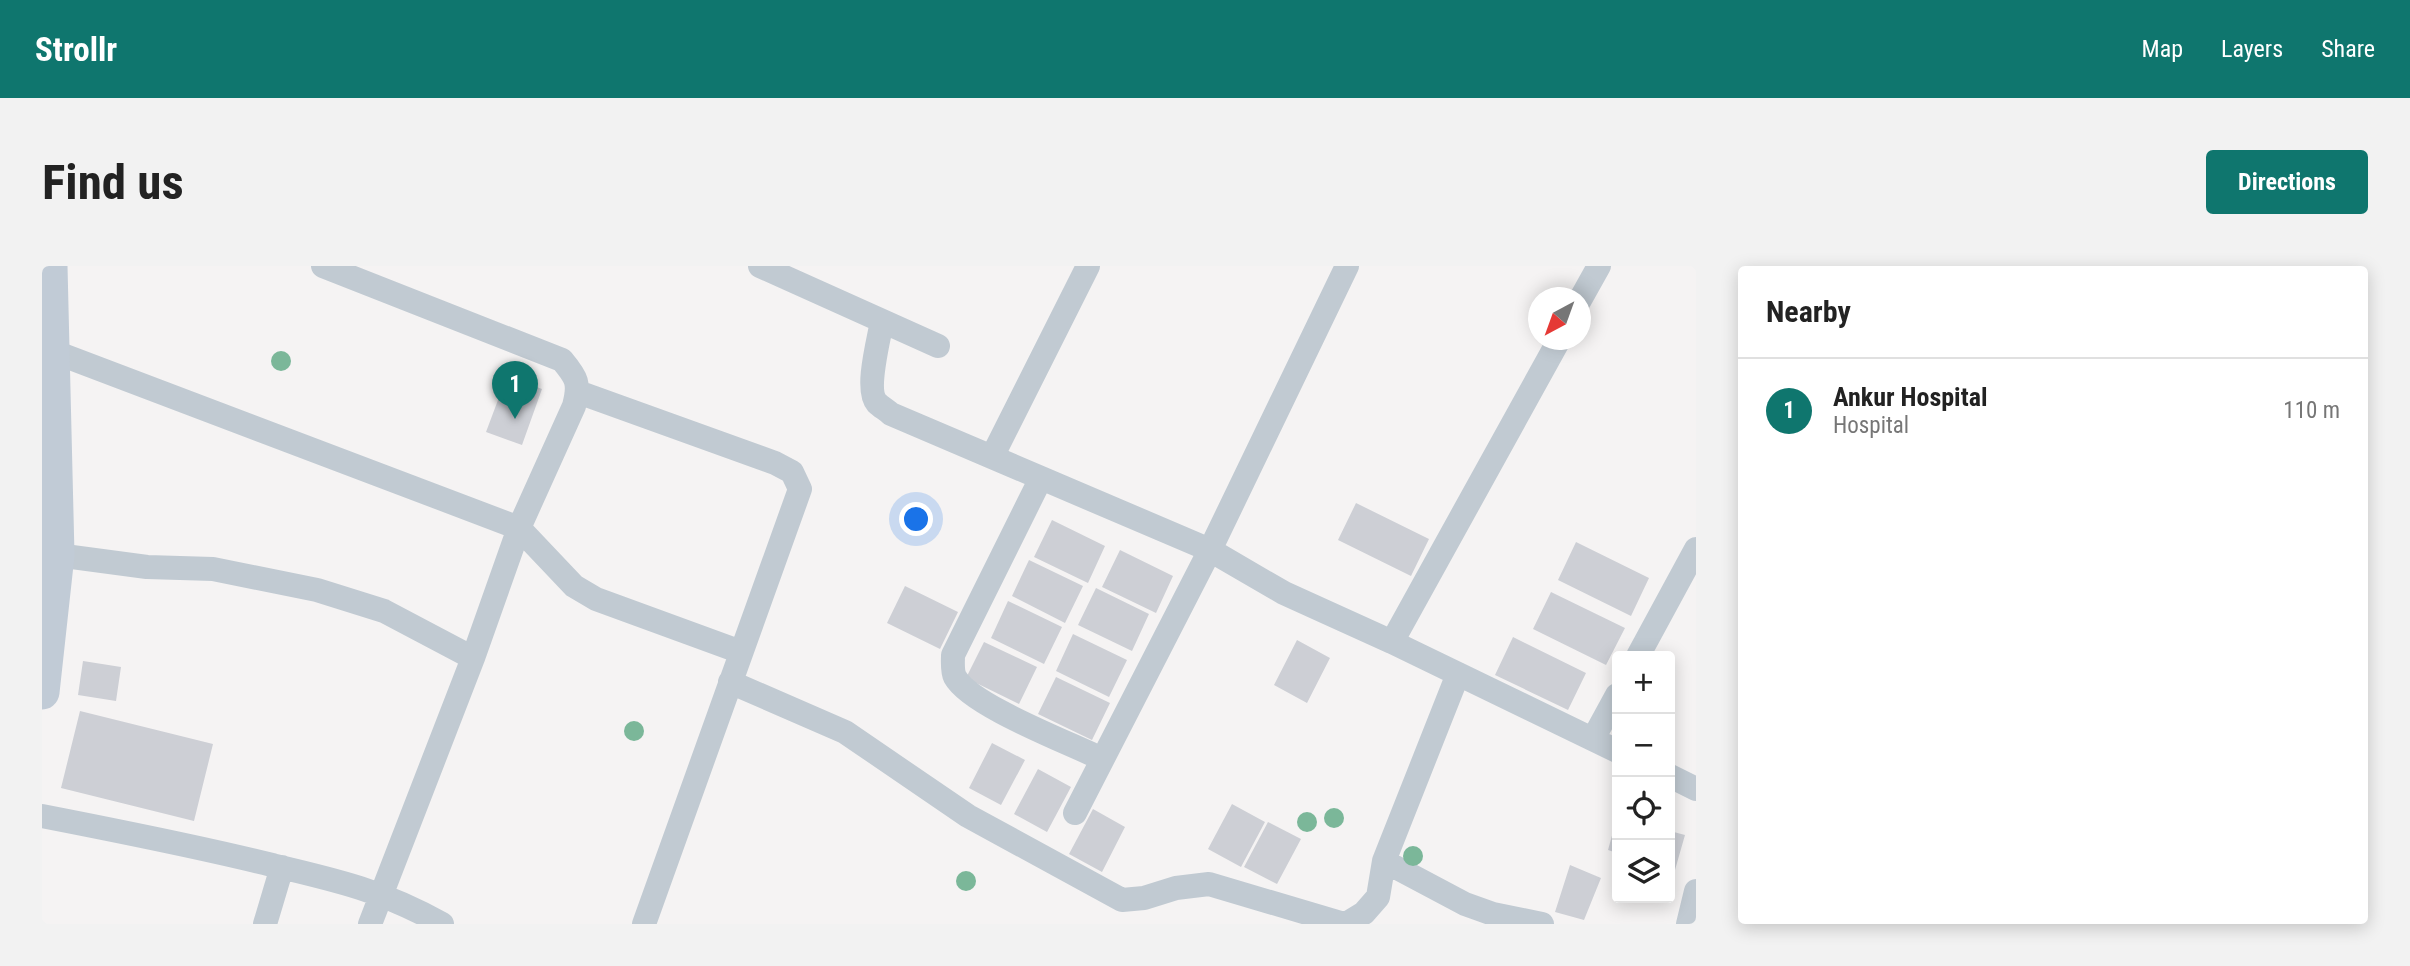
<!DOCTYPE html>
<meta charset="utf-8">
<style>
body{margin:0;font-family:"Roboto Condensed",sans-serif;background:#f2f2f2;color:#222}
.controls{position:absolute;right:21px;bottom:21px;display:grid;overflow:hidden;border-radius:7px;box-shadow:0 4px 18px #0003}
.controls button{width:63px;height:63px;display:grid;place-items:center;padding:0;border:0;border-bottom:2px solid #e0e0e0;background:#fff;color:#222;font:35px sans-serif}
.compass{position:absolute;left:1486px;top:21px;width:63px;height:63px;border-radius:50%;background:#fff;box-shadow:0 4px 18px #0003;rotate:221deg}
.you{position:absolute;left:875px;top:254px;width:24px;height:24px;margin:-18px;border:5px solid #fff;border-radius:50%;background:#1a73e8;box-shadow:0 0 0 10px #1a73e833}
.badge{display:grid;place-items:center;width:46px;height:46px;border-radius:50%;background:#0f766e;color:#fff;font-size:23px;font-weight:700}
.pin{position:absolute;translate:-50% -58px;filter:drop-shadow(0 2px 4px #0008)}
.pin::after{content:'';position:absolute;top:37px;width:24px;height:21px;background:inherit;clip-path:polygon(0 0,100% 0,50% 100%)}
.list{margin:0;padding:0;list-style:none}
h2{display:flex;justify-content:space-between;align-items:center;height:91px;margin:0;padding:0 28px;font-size:30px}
h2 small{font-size:23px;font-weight:400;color:#767676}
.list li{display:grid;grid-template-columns:46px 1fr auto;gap:21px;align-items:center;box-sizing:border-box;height:105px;padding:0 28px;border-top:2px solid #e0e0e0}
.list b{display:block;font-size:26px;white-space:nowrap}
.list p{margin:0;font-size:23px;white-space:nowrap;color:#767676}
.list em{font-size:23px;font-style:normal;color:#767676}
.icon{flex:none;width:38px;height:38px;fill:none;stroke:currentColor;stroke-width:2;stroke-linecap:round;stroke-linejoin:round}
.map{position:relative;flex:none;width:1654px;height:658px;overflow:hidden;border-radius:7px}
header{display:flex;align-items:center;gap:42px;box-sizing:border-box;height:98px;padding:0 35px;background:#0f766e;color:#fff}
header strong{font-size:33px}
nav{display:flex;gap:38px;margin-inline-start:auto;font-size:24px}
.intro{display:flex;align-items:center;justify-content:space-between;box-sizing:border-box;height:168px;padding:0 42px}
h1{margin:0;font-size:49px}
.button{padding:18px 32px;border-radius:7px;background:#0f766e;color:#fff;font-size:24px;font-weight:700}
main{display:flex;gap:42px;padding:0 42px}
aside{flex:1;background:#fff;border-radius:7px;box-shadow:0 4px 18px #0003}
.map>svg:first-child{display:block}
.building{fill:#cdcfd5}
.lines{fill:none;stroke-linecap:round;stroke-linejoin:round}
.street{stroke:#c1cad2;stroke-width:24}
.secondary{stroke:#c1cbd6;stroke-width:35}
.tree{fill:#7bb799}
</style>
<header>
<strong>Strollr</strong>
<nav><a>Map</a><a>Layers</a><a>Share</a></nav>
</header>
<div class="intro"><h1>Find us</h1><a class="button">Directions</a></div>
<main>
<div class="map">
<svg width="1654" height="658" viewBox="0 0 1654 658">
<rect width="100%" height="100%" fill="#f5f3f3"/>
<path class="building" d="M465,110l35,13 -20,56 -36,-13z
M1314,237l73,36 -18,37 -73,-36z
M1010,254l53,26 -17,37 -54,-26z
M1534,276l73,36 -18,38 -73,-36z
M1078,284l53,26 -17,37 -54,-26z
M987,294l54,26 -18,37 -53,-27z
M863,320l53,26 -18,37 -53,-26z
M1054,322l53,26 -17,37 -54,-26z
M1509,326l74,36 -19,37 -73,-36z
M966,335l54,26 -18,37 -53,-26z
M1031,368l54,26 -18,37 -53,-26z
M1471,371l73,36 -18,37 -73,-35z
M1255,374l33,18 -23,45 -33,-18z
M942,376l53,25 -18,37 -53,-26z
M41,395l38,6 -5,34 -38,-6z
M1014,411l54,26 -18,37 -54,-26z
M38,445l133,33 -19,77 -133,-33z
M950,477l33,17 -24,45 -32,-17z
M996,503l33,18 -24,45 -33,-18z
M1190,538l33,18 -24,45 -33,-18z
M1051,543l32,18 -23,45 -33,-18z
M1574,555h1v32l-9,-3z
M1226,556l33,17 -24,45 -33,-17z
M1628,565l15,4 -10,35 -5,-2z
M1528,599l31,13 -17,42 -29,-8z"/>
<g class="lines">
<path class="street" d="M281,0l239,94c15,18 18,23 12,46l-55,122 -46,130 -103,266
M718,0l178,80
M1538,34l19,-34
M840,55c-3,18 -17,69 -5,82 4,4 10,7 14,11l319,136 74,43 108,49 225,109
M10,85l467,177 55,58 22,13 145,53
M536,126l197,71 17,9 8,17 -156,435
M950,191l96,-191
M999,212l-88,177c0,7 -1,16 2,22 16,29 115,66 147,82
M15,289l90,12 66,2 104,21 67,21 89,47
M1350,376l167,-302
M1596,390l58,-107
M688,416l115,50 123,84 154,84 22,-2 32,-10 33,-4 135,40
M1551,473l24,-44
M1628,510l26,13
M1033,547l135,-263 137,-284
M0,550c77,15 154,30 230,49 64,15 112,26 170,59
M1342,595l81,43 28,10 49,10
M223,658l17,-57
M1304,658l18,-11 14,-16 6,-36 74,-187
M1646,658l8,-33"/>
<path class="secondary" d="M0,426l15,-137 -7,-289"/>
</g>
<g class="tree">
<circle cx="239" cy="95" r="10"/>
<circle cx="592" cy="465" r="10"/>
<circle cx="1292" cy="552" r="10"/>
<circle cx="1265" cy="556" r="10"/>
<circle cx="1371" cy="590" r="10"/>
<circle cx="924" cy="615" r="10"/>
</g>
</svg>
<div class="controls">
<button>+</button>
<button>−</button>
<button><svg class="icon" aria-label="locate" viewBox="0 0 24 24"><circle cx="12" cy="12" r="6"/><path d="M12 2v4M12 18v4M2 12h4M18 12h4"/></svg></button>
<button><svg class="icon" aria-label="layers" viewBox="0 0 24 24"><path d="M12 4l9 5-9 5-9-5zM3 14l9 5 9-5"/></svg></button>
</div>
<svg class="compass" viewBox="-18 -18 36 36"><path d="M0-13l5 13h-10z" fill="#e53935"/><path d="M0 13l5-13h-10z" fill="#767676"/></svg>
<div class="you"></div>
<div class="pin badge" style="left:473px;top:153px">1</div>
</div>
<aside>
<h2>Nearby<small></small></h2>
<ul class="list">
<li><span class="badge">1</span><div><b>Ankur Hospital</b><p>Hospital</p></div><em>110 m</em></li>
</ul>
</aside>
</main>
